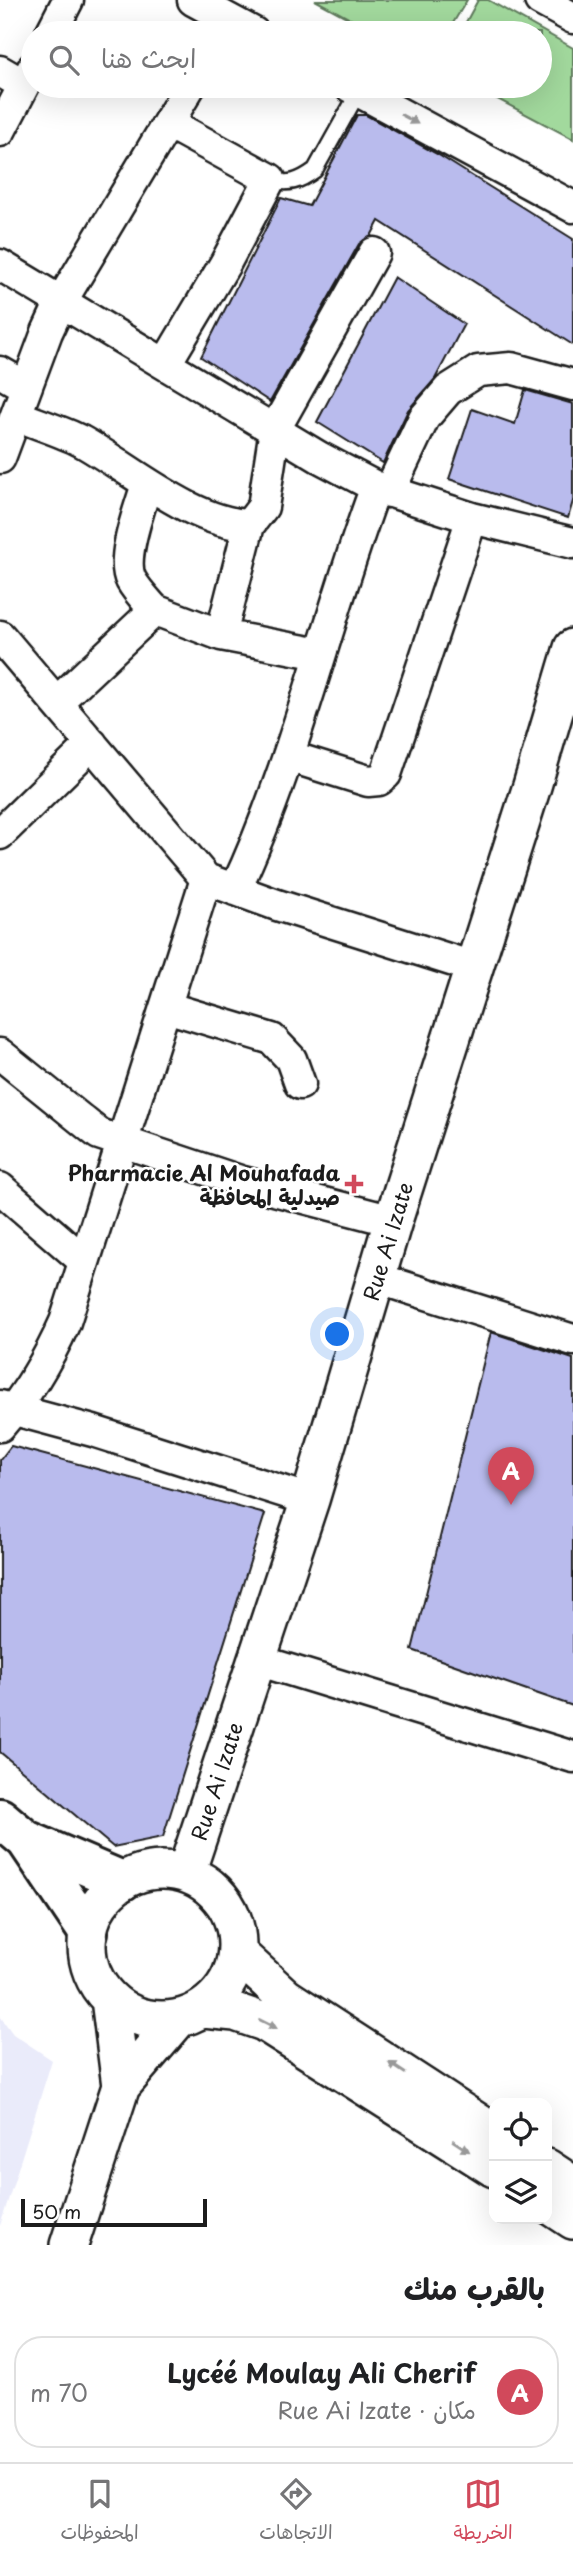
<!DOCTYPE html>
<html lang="ar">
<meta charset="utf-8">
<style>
body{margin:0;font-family:"Playpen Sans","Playpen Sans Arabic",sans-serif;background:#f6f6f6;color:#202124;direction:rtl}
.controls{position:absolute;right:21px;bottom:21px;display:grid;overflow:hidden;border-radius:14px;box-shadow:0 7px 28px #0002}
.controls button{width:63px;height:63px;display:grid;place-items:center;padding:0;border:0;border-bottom:2px solid #e0e0e0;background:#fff;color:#202124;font:35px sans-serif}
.scale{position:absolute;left:21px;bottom:18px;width:186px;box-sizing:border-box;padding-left:7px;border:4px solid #1c1c1c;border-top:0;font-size:19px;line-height:24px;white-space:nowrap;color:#1c1c1c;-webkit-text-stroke:5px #fff;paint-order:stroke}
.you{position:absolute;left:338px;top:1335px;width:24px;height:24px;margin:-18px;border:5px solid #fff;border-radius:50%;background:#1a73e8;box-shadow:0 0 0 10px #1a73e833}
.badge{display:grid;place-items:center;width:46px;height:46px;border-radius:50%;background:#d1495b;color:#fff;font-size:23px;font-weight:700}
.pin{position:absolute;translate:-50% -58px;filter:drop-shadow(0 2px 4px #0008)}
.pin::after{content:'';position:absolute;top:37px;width:24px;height:21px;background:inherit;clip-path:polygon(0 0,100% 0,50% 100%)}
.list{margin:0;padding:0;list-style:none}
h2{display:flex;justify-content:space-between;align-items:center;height:91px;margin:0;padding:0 28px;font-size:30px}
h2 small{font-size:23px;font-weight:400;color:#757577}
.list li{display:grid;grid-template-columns:46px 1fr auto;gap:21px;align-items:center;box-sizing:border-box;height:112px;margin:0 14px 14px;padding:0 14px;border:2px solid #e0e0e0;border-radius:28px}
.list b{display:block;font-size:26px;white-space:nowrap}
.list p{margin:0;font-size:23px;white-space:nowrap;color:#757577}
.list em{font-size:23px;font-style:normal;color:#757577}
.icon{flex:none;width:38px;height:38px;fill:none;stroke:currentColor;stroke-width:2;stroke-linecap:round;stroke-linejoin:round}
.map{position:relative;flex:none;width:573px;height:2245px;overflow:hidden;direction:ltr}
.search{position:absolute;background:#fff;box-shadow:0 7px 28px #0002;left:21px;right:21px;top:21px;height:77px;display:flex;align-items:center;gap:18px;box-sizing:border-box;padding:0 24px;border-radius:38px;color:#757577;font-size:26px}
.sheet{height:217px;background:#fff}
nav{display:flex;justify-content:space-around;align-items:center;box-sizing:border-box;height:98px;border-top:2px solid #e0e0e0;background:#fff;font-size:19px;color:#757577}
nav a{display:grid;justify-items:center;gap:4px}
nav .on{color:#d1495b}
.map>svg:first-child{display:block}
.built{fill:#eaebfa}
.green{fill:#a2d99d;stroke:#5f7a5c;stroke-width:2}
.building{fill:#b9bbed;stroke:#1c1c1c;stroke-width:2}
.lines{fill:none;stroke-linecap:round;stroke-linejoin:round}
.service-casing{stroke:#1c1c1c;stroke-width:19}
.minor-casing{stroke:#1c1c1c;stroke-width:35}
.tertiary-casing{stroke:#1c1c1c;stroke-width:42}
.secondary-casing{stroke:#1c1c1c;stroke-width:44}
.service{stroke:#fff;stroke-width:14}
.minor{stroke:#fff;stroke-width:30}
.tertiary{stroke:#fff;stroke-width:37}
.secondary{stroke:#fff;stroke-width:38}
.oneway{fill:#999}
.poi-dot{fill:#d1495b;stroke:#fff;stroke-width:2.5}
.labels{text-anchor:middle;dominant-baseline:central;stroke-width:5;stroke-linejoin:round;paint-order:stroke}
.poi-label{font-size:21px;font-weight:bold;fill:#1c1c1c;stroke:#fff;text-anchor:end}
.street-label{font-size:21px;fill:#1c1c1c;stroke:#fff}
</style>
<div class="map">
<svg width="573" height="2245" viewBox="0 0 573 2245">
<rect width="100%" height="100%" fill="#fff"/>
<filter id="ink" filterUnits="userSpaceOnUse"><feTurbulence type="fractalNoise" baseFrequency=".0143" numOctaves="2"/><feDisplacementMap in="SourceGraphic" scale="14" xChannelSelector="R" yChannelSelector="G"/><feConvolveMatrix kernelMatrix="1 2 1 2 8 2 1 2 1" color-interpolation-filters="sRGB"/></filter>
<g filter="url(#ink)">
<path class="built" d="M0,2016l13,18 39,26 -52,166z"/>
<path class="green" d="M315,0h152l-20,33h-71z
M478,0h10l85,48v91l-100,-53h67v-53h-80z"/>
<path class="building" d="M357,115h9l71,39 136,85v106l-194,-124 -8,15 -12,8 -89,158 -69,-45 80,-159 28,8z
M394,277l70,47 -29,55 -27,31 -25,53 -66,-41z
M525,390l48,14v97l-5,17 -119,-39 23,-70 43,15z
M491,1332l82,27v347l-161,-56z
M11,1446l254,68 -102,323 -50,10 -113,-95v-292z"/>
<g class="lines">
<g class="service-casing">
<path id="service" d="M270,179c18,7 30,2 45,-9l44,-79"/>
</g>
<g class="minor-casing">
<path id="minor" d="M193,0l61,33
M540,0l33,18
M51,33l17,-33
M0,71l24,14
M349,86l224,121
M0,131l33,-63
M0,265l319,192 57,30 96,31 101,25
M166,363l59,-99 45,-85 -102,-56
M0,372l26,15
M16,415c21,9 45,16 65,26 49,27 111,82 168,84l14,-18 12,-78 99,-176
M0,458l47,-126 14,-30 129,-216
M389,492l35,-74 24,-28 30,-19 33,-3 62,17
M155,610l66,25 99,19
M221,635l28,-110
M0,636l206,243 71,26 196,62
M57,702l98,-92c-8,-9 -18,-19 -24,-30 -11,-22 9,-72 16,-96
M288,756l80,25 11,-1 7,-6 86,-256
M0,834l92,-90
M235,890c61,-129 91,-270 141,-403
M166,1007l106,32 19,20 9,25
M0,1054l99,80 144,48 150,39
M0,1188l84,73
M376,1278l197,62
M0,1406l93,25 217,69
M0,1426c27,-31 48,-66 65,-104l141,-443
M257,1660l316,97"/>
</g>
<g class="tertiary-casing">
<path id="tertiary" d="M87 1945a75 75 0 1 1 150 0a75 75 0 1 1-150 0Z
M186,1873l124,-373 83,-279 139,-435 41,-138
M237,1953l48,44 209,136
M110,1999l11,87
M203,2009l32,3 29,10 230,146
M547,2168l26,17
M547,2203l26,17
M69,2245l52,-159 58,-68"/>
</g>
<g class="secondary-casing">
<path id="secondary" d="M0,1818l26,22 62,92
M26,1840l96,41"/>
</g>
<use href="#service" class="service"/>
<use href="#minor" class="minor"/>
<use href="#tertiary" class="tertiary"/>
<use href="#secondary" class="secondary"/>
</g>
<defs><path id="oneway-solid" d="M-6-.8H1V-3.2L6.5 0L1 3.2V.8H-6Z" transform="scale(1.75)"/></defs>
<g class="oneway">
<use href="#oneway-solid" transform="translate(409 119) rotate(29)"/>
<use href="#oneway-solid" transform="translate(268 2024) rotate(27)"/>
<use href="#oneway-solid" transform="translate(397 2068) rotate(-147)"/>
<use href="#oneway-solid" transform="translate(461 2146) rotate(33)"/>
</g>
</g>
<path class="poi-dot" d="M350.5 1173.5h7v7h7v7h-7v7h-7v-7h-7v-7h7z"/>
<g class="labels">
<g class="poi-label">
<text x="340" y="1172">Pharmacie Al Mouhafada<tspan x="340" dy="24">صيدلية المحافظة</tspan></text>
</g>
<g class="street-label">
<text transform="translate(387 1241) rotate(-73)">Rue Ai Izate</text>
<text transform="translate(216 1781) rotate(-72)">Rue Ai Izate</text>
</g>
</g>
</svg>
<div class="controls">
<button><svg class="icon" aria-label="locate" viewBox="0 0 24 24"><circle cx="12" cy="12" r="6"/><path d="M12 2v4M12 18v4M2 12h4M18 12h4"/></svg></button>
<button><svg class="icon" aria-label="layers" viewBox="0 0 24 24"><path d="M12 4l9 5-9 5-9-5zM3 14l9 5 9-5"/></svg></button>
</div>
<div class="scale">50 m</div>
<div class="you"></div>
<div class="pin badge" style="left:511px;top:1505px">A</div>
<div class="search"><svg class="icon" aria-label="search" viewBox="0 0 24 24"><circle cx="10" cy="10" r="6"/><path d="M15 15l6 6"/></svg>ابحث هنا</div>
</div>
<section class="sheet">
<h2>بالقرب منك<small></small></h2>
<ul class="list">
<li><span class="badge">A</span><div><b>Lycéé Moulay Ali Cherif</b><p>مكان · Rue Ai Izate</p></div><em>70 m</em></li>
</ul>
</section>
<nav>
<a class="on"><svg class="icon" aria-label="map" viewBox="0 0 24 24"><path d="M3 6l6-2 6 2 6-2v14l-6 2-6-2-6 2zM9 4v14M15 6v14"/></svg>الخريطة</a>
<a><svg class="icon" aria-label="directions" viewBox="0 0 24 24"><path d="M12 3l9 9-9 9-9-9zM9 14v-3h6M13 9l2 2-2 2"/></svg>الاتجاهات</a>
<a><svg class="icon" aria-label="saved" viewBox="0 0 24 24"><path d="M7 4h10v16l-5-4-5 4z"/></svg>المحفوظات</a>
</nav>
